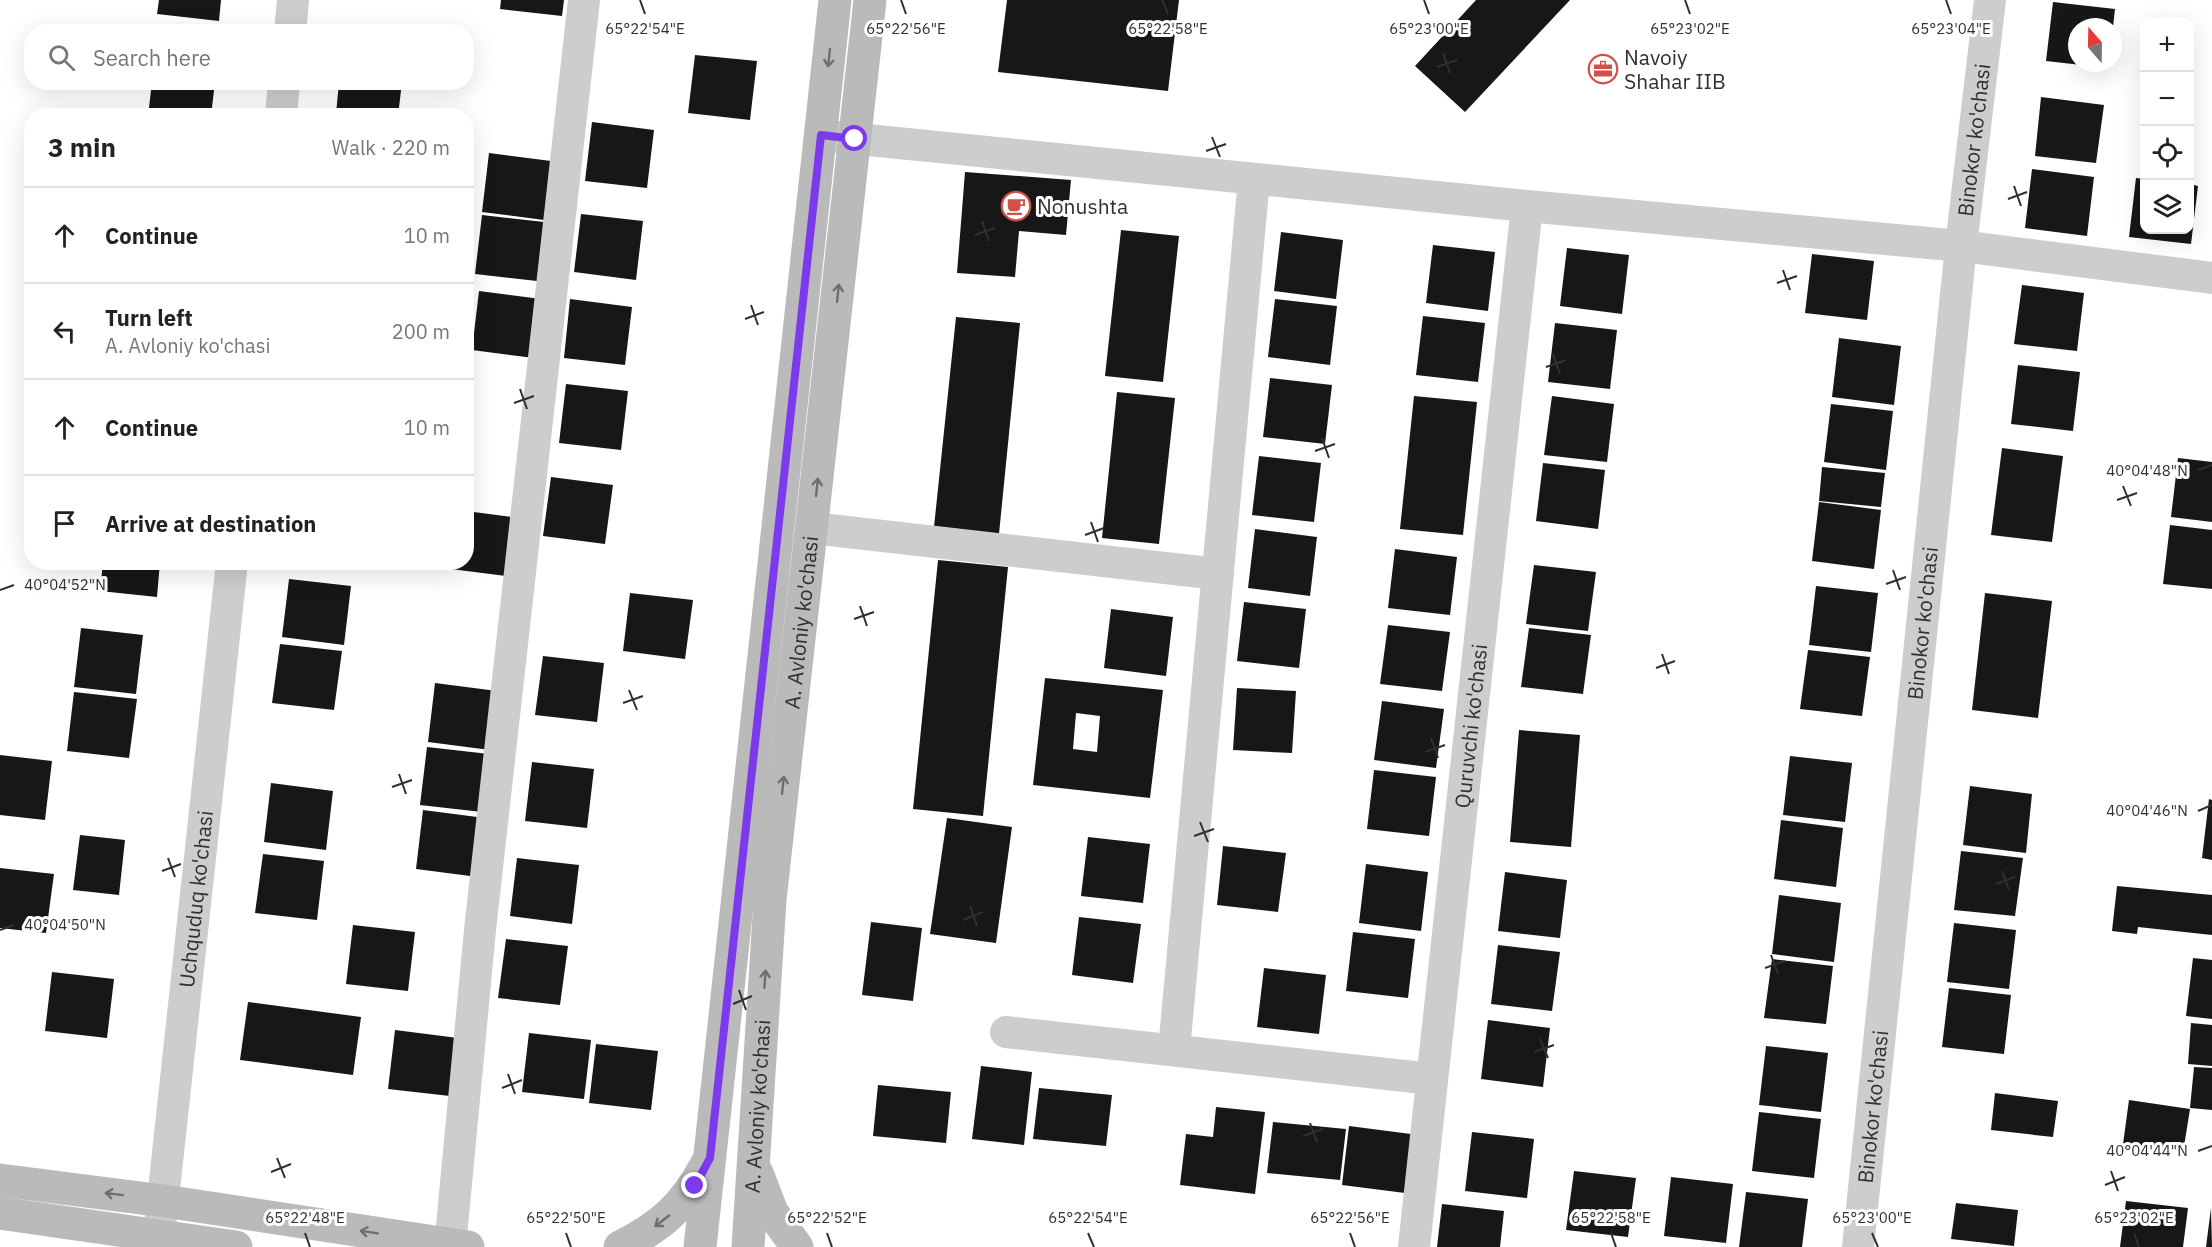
<!DOCTYPE html>
<meta charset="utf-8">
<style>
body{margin:0;font-family:"IBM Plex Sans",sans-serif;background:#f6f6f6;color:#222}
.controls{position:absolute;right:18px;top:18px;display:grid;overflow:hidden;border-radius:12px;box-shadow:0 6px 24px #0002}
.controls button{width:54px;height:54px;display:grid;place-items:center;padding:0;border:0;border-bottom:2px solid #e0e0e0;background:#fff;color:#222;font:30px sans-serif}
.compass{position:absolute;left:2068px;top:18px;width:54px;height:54px;border-radius:50%;background:#fff;box-shadow:0 6px 24px #0002;rotate:340deg}
.stop{position:absolute;width:18px;height:18px;margin:-14px;border:4px solid #7c3aed;border-radius:50%;background:#fff}
.stop.end{background:#7c3aed;border-color:#fff;box-shadow:0 2px 6px #0008}
.list{margin:0;padding:0;list-style:none}
h2{display:flex;justify-content:space-between;align-items:center;height:78px;margin:0;padding:0 24px;font-size:26px}
h2 small{font-size:20px;font-weight:400;color:#767676}
.list li{display:grid;grid-template-columns:39px 1fr auto;gap:18px;align-items:center;box-sizing:border-box;height:96px;padding:0 24px;border-top:2px solid #e0e0e0}
.list b{display:block;font-size:22px;white-space:nowrap}
.list p{margin:0;font-size:20px;white-space:nowrap;color:#767676}
.list em{font-size:20px;font-style:normal;color:#767676}
.icon{flex:none;width:33px;height:33px;fill:none;stroke:currentColor;stroke-width:2;stroke-linecap:round;stroke-linejoin:round}
.map{position:relative;flex:none;width:2212px;height:1247px;overflow:hidden}
.search{position:absolute;background:#fff;box-shadow:0 6px 24px #0002;left:24px;top:24px;width:450px;height:66px;display:flex;align-items:center;gap:15px;box-sizing:border-box;padding:0 21px;border-radius:24px;color:#767676;font-size:22px}
.panel{position:absolute;background:#fff;box-shadow:0 6px 24px #0002;left:24px;top:108px;width:450px;height:462px;border-radius:24px}
.map>svg:first-child{display:block}
.building{fill:#171717;fill-rule:evenodd}
.lines{fill:none;stroke-linecap:round;stroke-linejoin:round}
.minor{stroke:#cdcdcd;stroke-width:32}
.secondary{stroke:#bababa;stroke-width:33}
.oneway{stroke:#6e6e6e}
.route{stroke:#7c3aed;stroke-width:8}
.ticks{fill:none;stroke:#303030;stroke-width:2}
.labels{text-anchor:middle;dominant-baseline:central;stroke-width:6;stroke-linejoin:round;paint-order:stroke}
.poi-label{font-size:21px;fill:#303030;stroke:#fff;text-anchor:start}
.street-label{font-size:21px;fill:#303030;stroke:#fff}
.ticks-label{font-size:15px;text-anchor:middle;fill:#303030;stroke:#fff;stroke-width:6;stroke-linejoin:round;paint-order:stroke}
</style>
<div class="map">
<svg width="2212" height="1247" viewBox="0 0 2212 1247">
<rect width="100%" height="100%" fill="#fff"/>
<path class="building" d="M159,0h62l-2,21 -62,-7z
M501,0h63l-2,16 -62,-7z
M1007,0h172l-11,91 -170,-19z
M1476,0h94l-105,112 -50,-46z
M2053,2l62,7 -2,18h-36v36h32l-1,5 -62,-7z
M695,55l62,6 -7,59 -62,-7z
M152,82h63l-4,34h-63z
M339,82h63l-4,34 -62,-2z
M2041,97l63,8 -8,58 -61,-7z
M592,122l62,8 -7,58 -62,-7z
M489,153l62,8 -7,59 -62,-8z
M2032,169l62,8 -7,59 -62,-8z
M965,172l106,8 -5,55 -47,-4 -4,46 -58,-4z
M2136,178l8,1v51h46v-46l8,2 -7,58 -62,-7z
M581,214l62,7 -7,59 -62,-8z
M482,215l62,7 -7,59 -62,-7z
M1121,230l58,6 -16,146 -58,-6z
M1281,232l62,8 -7,59 -62,-8z
M1433,245l62,7 -7,59 -62,-8z
M1567,248l62,7 -7,59 -62,-8z
M1812,254l62,7 -7,59 -62,-7z
M2022,285l62,8 -7,58 -63,-7z
M479,291l62,8 -7,59 -62,-8z
M570,299l62,8 -7,58 -61,-7z
M1275,299l62,7 -7,59 -62,-8z
M1423,316l62,7 -7,59 -62,-7z
M956,317l64,6 -21,211 -65,-7z
M1555,323l62,7 -7,59 -62,-7z
M1839,338l62,8 -7,59 -62,-8z
M2018,365l62,7 -7,59 -62,-7z
M1270,378l62,7 -7,59 -62,-7z
M566,384l62,7 -7,59 -62,-7z
M1117,392l58,6 -16,146 -57,-6z
M1414,396l63,6 -14,133 -63,-6z
M1552,396l62,8 -7,58 -63,-7z
M1831,404l62,7 -7,59 -62,-8z
M2002,448l61,8 -11,86 -61,-7z
M1259,456l62,7 -7,59 -62,-7z
M2178,458l34,4v60l-41,-5z
M1543,463l62,7 -7,59 -62,-8z
M1822,467l63,6 -4,34 -62,-6z
M551,477l62,8 -8,59 -62,-8z
M1819,502l62,8 -7,59 -62,-8z
M466,511l46,6 -6,59 -63,-8 1,-6h22z
M2170,525l42,5v59l-49,-5z
M1255,529l62,8 -7,59 -62,-8z
M1395,549l62,8 -7,58 -62,-7z
M938,560l70,7 -25,249 -70,-7z
M103,562h57l-3,35 -57,-6z
M1534,565l62,7 -8,59 -62,-7z
M289,579l62,7 -7,59 -62,-8z
M1816,586l62,7 -7,59 -62,-7z
M630,593l63,7 -8,59 -62,-8z
M1985,593l67,8 -14,117 -66,-8z
M1244,602l62,7 -7,59 -62,-7z
M1111,609l62,8 -7,59 -62,-8z
M1388,625l62,7 -8,59 -62,-7z
M81,628l62,7 -7,59 -62,-7z
M1529,628l62,7 -8,59 -62,-7z
M280,644l62,7 -8,59 -62,-7z
M1808,650l62,7 -8,59 -62,-7z
M543,656l61,7 -7,59 -62,-7z
M1045,678l118,12 -13,108 -117,-13zM1076,713l24,3 -3,36 -24,-3z
M435,683l62,8 -7,59 -62,-8z
M1237,688l59,3 -4,62 -59,-3z
M74,692l63,7 -8,59 -62,-7z
M1382,701l62,8 -8,59 -62,-8z
M1519,730l61,5 -9,112 -61,-5z
M427,747l62,7 -7,58 -62,-7z
M0,755l52,6 -7,59 -45,-5z
M1790,756l62,7 -7,59 -62,-7z
M532,762l62,7 -7,59 -62,-7z
M1374,770l62,7 -7,59 -62,-7z
M271,783l62,8 -7,59 -62,-8z
M1970,786l62,8 -6,59 -63,-8z
M2209,799l3,1v60l-10,-2z
M423,810l62,8 -7,59 -62,-8z
M947,818l65,9 -16,116 -66,-9z
M1781,820l62,8 -7,59 -62,-8z
M80,835l45,5 -6,55 -46,-5z
M1088,837l62,7 -7,59 -62,-7z
M1223,846l63,7 -8,59 -61,-7z
M1961,851l62,7 -8,58 -61,-6z
M263,854l61,7 -7,59 -62,-7z
M517,858l62,7 -7,59 -62,-8z
M1366,864l62,8 -7,59 -62,-8z
M0,868l54,6 -8,59 -46,-5z
M1505,872l62,8 -7,58 -62,-7z
M2117,886l95,9v40l-74,-8 -1,7 -25,-3z
M1779,895l62,8 -7,59 -62,-8z
M1079,917l62,7 -8,59 -61,-8z
M871,922l51,6 -9,73 -51,-6z
M1954,923l62,7 -7,59 -62,-7z
M353,925l62,7 -7,59 -62,-7z
M1353,932l62,7 -7,59 -62,-7z
M506,939l62,7 -8,59 -62,-7z
M1498,945l62,7 -8,59 -61,-7z
M2193,958l19,2v59l-26,-3z
M1772,959l61,7 -7,58 -62,-6z
M1264,968l62,7 -7,59 -62,-7z
M52,972l62,7 -7,59 -62,-7z
M1949,988l62,7 -7,59 -62,-7z
M248,1002l113,15 -8,58 -113,-15z
M1488,1020l62,8 -7,59 -62,-8z
M2191,1023l21,2v41l-24,-2z
M395,1030l63,8 -8,58 -62,-7z
M529,1033l62,7 -7,59 -62,-7z
M596,1044l62,7 -7,59 -62,-7z
M1766,1046l62,7 -7,59 -62,-7z
M981,1066l51,6 -8,73 -52,-6z
M2194,1067l18,1v42l-22,-2z
M878,1085l73,7 -5,51 -73,-7z
M1039,1088l73,7 -6,51 -73,-7z
M1995,1093l63,8 -5,36 -62,-7z
M2129,1100l61,9 -7,44 -60,-9z
M1216,1107l49,5 -10,82 -75,-9 6,-51 27,3z
M1759,1112l62,7 -7,59 -62,-7z
M1273,1122l73,7 -6,51 -73,-7z
M1349,1126l62,8 -6,59 -63,-8z
M1472,1132l62,7 -7,59 -62,-7z
M1574,1171l62,7 -8,59 -62,-7z
M1671,1177l62,7 -7,59 -62,-7z
M1746,1192l62,7 -6,48h-63z
M2126,1201l62,7 -5,39h-63z
M1956,1203l62,7 -4,36 -63,-7z
M1442,1204l62,7 -4,36h-63z
M2211,1208l1,39h-6z"/>
<g class="lines">
<g class="minor">
<path d="M290,32l3,-32"/>
<path d="M281,116l3,-34"/>
<path d="M828,136l699,70 434,40 251,32"/>
<path d="M812,528l406,46"/>
<path d="M1006,1032l426,47"/>
<path d="M1174,1050l80,-871"/>
<path id="s1" d="M159,1236l73,-674"/>
<path d="M450,1247l30,-317 104,-930"/>
<path id="s2" d="M1414,1247l113,-1041"/>
<path id="s3" d="M1858,1247l103,-1001 29,-246"/>
</g>
<g class="secondary">
<path d="M757,1173l15,39 25,35"/>
<path d="M0,1180l164,21 304,46"/>
<path d="M0,1213l236,34"/>
<path d="M620,1247c42,-21 64,-41 86,-82"/>
<path d="M700,1247l135,-1247"/>
<path id="s4" d="M748,1247l22,-347 100,-900"/>
</g>
</g>
<defs><path id="oneway-shaft" d="M-6 0H5M1.5-3L5.5 0L1.5 3" fill="none" stroke-width="1.6" stroke-linecap="round" stroke-linejoin="round" transform="scale(1.5)"/></defs>
<g class="oneway">
<use href="#oneway-shaft" transform="translate(829 58) rotate(96)"/>
<use href="#oneway-shaft" transform="translate(838 293) rotate(-84)"/>
<use href="#oneway-shaft" transform="translate(817 487) rotate(-84)"/>
<use href="#oneway-shaft" transform="translate(783 785) rotate(-84)"/>
<use href="#oneway-shaft" transform="translate(765 979) rotate(-86)"/>
<use href="#oneway-shaft" transform="translate(114 1194) rotate(-173)"/>
<use href="#oneway-shaft" transform="translate(662 1221) rotate(142)"/>
<use href="#oneway-shaft" transform="translate(369 1232) rotate(-171)"/>
</g>
<g class="lines">
<path class="route" d="M695,1186l15,-28 111,-1023 34,4"/>
</g>
<path class="ticks" d="M640,0l5,14M901,0l5,14M1162,0l6,14M1424,0l5,14M1685,0l5,14M1946,0l5,14M1443,53l7,20M1437,67l20,-7M1212,137l8,20M1206,151l20,-7M2014,186l7,20M2008,199l19,-7M982,221l7,20M975,235l20,-7M1783,270l7,20M1777,283l20,-7M751,305l7,20M745,319l19,-7M1553,354l7,20M1546,367l20,-7M520,389l7,20M514,403l20,-7M1322,438l7,20M1315,451l20,-7M2198,470l14,-5M2123,486l8,20M2117,500l20,-7M1091,522l7,20M1085,535l19,-7M1893,570l7,20M1886,584l20,-7M0,590l14,-5M860,606l7,20M854,619l20,-7M1662,654l7,20M1656,668l19,-7M629,690l8,20M623,703l20,-7M1431,738l7,20M1425,752l20,-7M399,774l7,20M392,787l20,-7M2198,811l14,-6M1200,822l8,20M1194,836l20,-7M168,858l7,19M162,871l19,-7M2002,871l7,19M1996,884l19,-7M970,906l7,20M963,920l20,-8M0,930l14,-5M1771,955l7,19M1765,968l20,-7M739,990l7,20M733,1004l19,-8M1540,1039l8,19M1534,1052l20,-7M508,1074l7,20M502,1088l20,-8M1310,1123l7,19M1303,1136l20,-7M2198,1151l14,-5M277,1158l8,20M2111,1171l7,20M271,1172l20,-8M2105,1185l20,-8M305,1233l5,14M566,1233l5,14M827,1233l5,14M1088,1233l6,14M1350,1233l5,14M1611,1233l5,14M1872,1233l6,14M2134,1233l5,14"/>
<defs>
<g id="office-ring" transform="scale(1.5)"><circle r="9.5" fill="#fff" stroke="#d15148" stroke-width="1.5"/><path d="M-6-3h4V-5.5h4V-3h4V5H-6ZM-1-4.5V-3h2v-1.5ZM-6 0V1H6V0Z" fill="#d15148"/></g>
<g id="cafe-ring" transform="scale(1.5)"><circle r="9.5" fill="#fff" stroke="#d15148" stroke-width="1.5"/><path d="M-5.5-4.5H6V0H3Q3 3.5 0 3.5H-2.5Q-5.5 3.5-5.5 0ZM3-3.2v2h1.7v-2ZM-6 4.5H4V6H-6Z" fill="#d15148"/></g>
</defs>
<g fill-rule="evenodd">
<use href="#office-ring" x="1603" y="69"/>
<use href="#cafe-ring" x="1016" y="206"/>
</g>
<g class="labels">
<g class="poi-label">
<text x="1624" y="57">Navoiy<tspan x="1624" dy="24">Shahar IIB</tspan></text>
<text x="1037" y="206">Nonushta</text>
</g>
<g class="street-label">
<text stroke="none"><textPath href="#s3" startOffset="1113">Binokor ko'chasi</textPath></text>
<text stroke="none"><textPath href="#s4" startOffset="627">A. Avloniy ko'chasi</textPath></text>
<text stroke="none"><textPath href="#s3" startOffset="627">Binokor ko'chasi</textPath></text>
<text stroke="none"><textPath href="#s2" startOffset="524">Quruvchi ko'chasi</textPath></text>
<text stroke="none"><textPath href="#s1" startOffset="339">Uchquduq ko'chasi</textPath></text>
<text stroke="none"><textPath href="#s4" startOffset="141">A. Avloniy ko'chasi</textPath></text>
<text stroke="none"><textPath href="#s3" startOffset="141">Binokor ko'chasi</textPath></text>
</g>
</g>
<g class="ticks-label">
<text x="645" y="34">65°22'54"E</text>
<text x="906" y="34">65°22'56"E</text>
<text x="1168" y="34">65°22'58"E</text>
<text x="1429" y="34">65°23'00"E</text>
<text x="1690" y="34">65°23'02"E</text>
<text x="1951" y="34">65°23'04"E</text>
<text x="2147" y="476">40°04'48"N</text>
<text x="65" y="590">40°04'52"N</text>
<text x="2147" y="816">40°04'46"N</text>
<text x="65" y="930">40°04'50"N</text>
<text x="2147" y="1156">40°04'44"N</text>
<text x="305" y="1223">65°22'48"E</text>
<text x="566" y="1223">65°22'50"E</text>
<text x="827" y="1223">65°22'52"E</text>
<text x="1088" y="1223">65°22'54"E</text>
<text x="1350" y="1223">65°22'56"E</text>
<text x="1611" y="1223">65°22'58"E</text>
<text x="1872" y="1223">65°23'00"E</text>
<text x="2134" y="1223">65°23'02"E</text>
</g>
</svg>
<div class="controls">
<button>+</button>
<button>−</button>
<button><svg class="icon" aria-label="locate" viewBox="0 0 24 24"><circle cx="12" cy="12" r="6"/><path d="M12 2v4M12 18v4M2 12h4M18 12h4"/></svg></button>
<button><svg class="icon" aria-label="layers" viewBox="0 0 24 24"><path d="M12 4l9 5-9 5-9-5zM3 14l9 5 9-5"/></svg></button>
</div>
<svg class="compass" viewBox="-18 -18 36 36"><path d="M0-13l5 13h-10z" fill="#e53935"/><path d="M0 13l5-13h-10z" fill="#767676"/></svg>
<div class="stop" style="left:855px;top:139px"></div>
<div class="stop end" style="left:695px;top:1186px"></div>
<div class="search"><svg class="icon" aria-label="search" viewBox="0 0 24 24"><circle cx="10" cy="10" r="6"/><path d="M15 15l6 6"/></svg>Search here</div>
<section class="panel">
<h2>3 min<small>Walk · 220 m</small></h2>
<ul class="list">
<li><svg class="icon" aria-label="ahead" viewBox="0 0 24 24"><path d="M12 20V5M6 11l6-6 6 6"/></svg><div><b>Continue</b></div><em>10 m</em></li>
<li><svg class="icon" aria-label="left" viewBox="0 0 24 24"><path d="M17 20v-9H6M10 6l-5 5 5 5"/></svg><div><b>Turn left</b><p>A. Avloniy ko'chasi</p></div><em>200 m</em></li>
<li><svg class="icon" aria-label="ahead" viewBox="0 0 24 24"><path d="M12 20V5M6 11l6-6 6 6"/></svg><div><b>Continue</b></div><em>10 m</em></li>
<li><svg class="icon" aria-label="arrive" viewBox="0 0 24 24"><path d="M6 21V4h12l-3 4 3 4H6"/></svg><div><b>Arrive at destination</b></div></li>
</ul>
</section>
</div>
